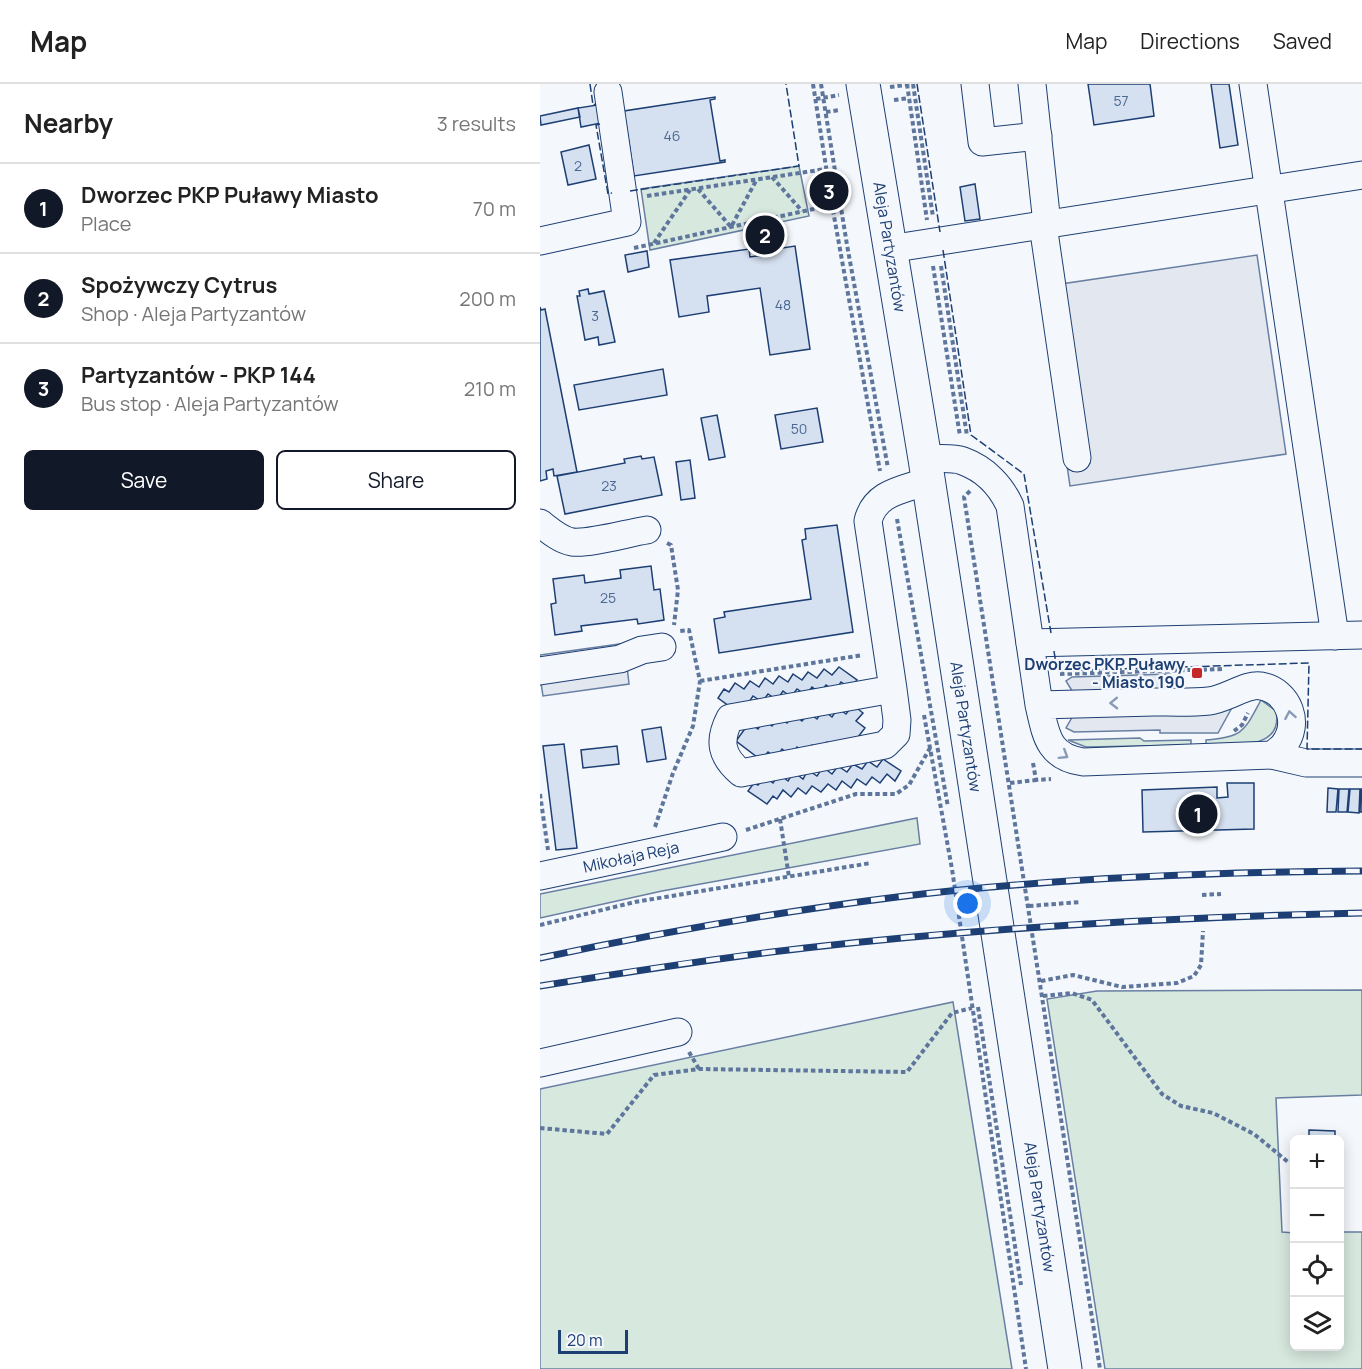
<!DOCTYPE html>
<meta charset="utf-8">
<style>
body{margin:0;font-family:Manrope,sans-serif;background:#f2f2f2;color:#222}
.controls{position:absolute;right:18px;bottom:18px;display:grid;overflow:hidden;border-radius:9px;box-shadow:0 3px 15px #0003}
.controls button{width:54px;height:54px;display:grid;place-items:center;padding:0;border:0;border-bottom:2px solid #e0e0e0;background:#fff;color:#222;font:30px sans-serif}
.scale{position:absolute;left:18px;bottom:15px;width:70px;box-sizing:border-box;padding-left:6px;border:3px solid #1d3f73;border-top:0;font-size:16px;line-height:21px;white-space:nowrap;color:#1d3f73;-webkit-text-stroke:4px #f4f7fb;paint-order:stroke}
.you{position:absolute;left:428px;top:820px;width:21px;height:21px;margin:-15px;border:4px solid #fff;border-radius:50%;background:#1a73e8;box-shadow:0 0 0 9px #1a73e833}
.badge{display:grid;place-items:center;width:39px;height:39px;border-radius:50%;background:#111827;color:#fff;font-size:20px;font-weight:700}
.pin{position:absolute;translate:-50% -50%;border:3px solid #fff;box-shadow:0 2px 6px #0006}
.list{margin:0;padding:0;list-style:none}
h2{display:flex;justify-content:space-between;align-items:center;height:78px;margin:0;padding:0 24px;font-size:26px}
h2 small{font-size:20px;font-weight:400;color:#767676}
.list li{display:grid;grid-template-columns:39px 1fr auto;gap:18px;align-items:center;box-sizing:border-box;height:90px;padding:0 24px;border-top:2px solid #e0e0e0}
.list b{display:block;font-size:22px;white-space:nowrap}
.list p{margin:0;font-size:20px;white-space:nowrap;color:#767676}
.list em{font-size:20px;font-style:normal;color:#767676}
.actions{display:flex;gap:12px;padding:18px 24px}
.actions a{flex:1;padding:14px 0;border:2px solid #111827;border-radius:9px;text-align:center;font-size:21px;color:#111827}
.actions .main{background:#111827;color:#fff}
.icon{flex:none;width:33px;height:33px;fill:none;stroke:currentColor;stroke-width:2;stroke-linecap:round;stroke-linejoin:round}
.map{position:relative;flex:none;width:822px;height:1285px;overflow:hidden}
header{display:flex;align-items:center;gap:36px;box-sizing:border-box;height:84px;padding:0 30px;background:#fff;border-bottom:2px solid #e0e0e0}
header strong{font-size:28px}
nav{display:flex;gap:33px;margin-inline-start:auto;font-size:21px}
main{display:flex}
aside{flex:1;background:#fff}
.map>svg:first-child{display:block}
.green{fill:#d7e8df;stroke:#687fa3;stroke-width:1.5}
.parking{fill:#e3e8f0;stroke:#687fa3;stroke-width:1.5}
.building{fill:#d5e0f0;stroke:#1d3f73;stroke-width:1.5}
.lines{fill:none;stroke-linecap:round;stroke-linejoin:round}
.minor-casing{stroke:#1d3f73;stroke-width:29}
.major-casing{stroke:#1d3f73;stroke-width:35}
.path{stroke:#5e769c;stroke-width:4;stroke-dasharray:4.5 3;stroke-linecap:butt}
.minor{stroke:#f4f7fb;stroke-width:27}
.major{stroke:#f4f7fb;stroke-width:33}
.rail-casing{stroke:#1d3f73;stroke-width:7}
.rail{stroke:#f4f7fb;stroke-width:4.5;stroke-dasharray:14;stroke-linecap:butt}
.fence{stroke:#1d3f73;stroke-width:1.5;stroke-dasharray:8 3;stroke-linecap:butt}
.oneway{stroke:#889bb7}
.poi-dot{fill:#c62828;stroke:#f4f7fb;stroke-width:2}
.labels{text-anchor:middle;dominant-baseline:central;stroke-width:4.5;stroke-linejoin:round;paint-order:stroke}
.number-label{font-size:14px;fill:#4b6792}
.street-label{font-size:16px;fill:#1d3f73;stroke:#f4f7fb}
.poi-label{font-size:16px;font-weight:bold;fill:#1d3f73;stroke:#f4f7fb;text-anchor:end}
</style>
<header>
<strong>Map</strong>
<nav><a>Map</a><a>Directions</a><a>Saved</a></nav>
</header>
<main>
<aside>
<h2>Nearby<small>3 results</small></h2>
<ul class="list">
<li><span class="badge">1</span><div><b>Dworzec PKP Puławy Miasto</b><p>Place</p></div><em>70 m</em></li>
<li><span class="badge">2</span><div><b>Spożywczy Cytrus</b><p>Shop · Aleja Partyzantów</p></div><em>200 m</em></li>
<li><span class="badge">3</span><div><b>Partyzantów - PKP 144</b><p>Bus stop · Aleja Partyzantów</p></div><em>210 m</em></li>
</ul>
<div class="actions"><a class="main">Save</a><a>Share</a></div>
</aside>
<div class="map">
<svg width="822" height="1285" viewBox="0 0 822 1285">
<rect width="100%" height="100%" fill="#f4f7fb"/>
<path class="green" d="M259,82l10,50 -159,34 -9,-61z
M721,616l15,11c8,40 -44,33 -70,34v-5c38,-3 38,-9 55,-40z
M600,654l4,3 47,-1v5l-105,2 -18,-7z
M377,734l3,26 -258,47 -122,27v-24z
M822,906v105l-86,3 6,134 12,1v113h46v-114h22v137h-257l-58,-370 50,-8z
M413,918l59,367h-472v-280z"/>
<path class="parking" d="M717,171l29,199 -216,32 -29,-199z
M108,556l-21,26 2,18 -86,12 -3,-20v-21z
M630,590l10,17 -106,3 -8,-13 6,-4z
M694,620l-16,29h-58v-3l-86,2 -8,-4 8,-14z"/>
<path class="building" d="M548,0h62l4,32 -60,9z
M671,0h18l9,61 -18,3z
M175,13v2l-5,1 10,61 5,-1v2l-91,14 -10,-65z
M57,21l4,18 -20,4 -3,-19z
M38,24l2,9 -39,8 -1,-9z
M49,61l7,34 -28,6 -7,-33z
M435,100l5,35 -15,2 -5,-34z
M255,162l15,103 -40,6 -10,-67 -53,8 2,16 -30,5 -9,-57 79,-11 1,8 20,-3 -1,-4z
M107,167l2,16 -21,5 -3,-17z
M48,205l1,5 15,-3 11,51 -16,3 -1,-8 -13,3 -8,-44h3l-1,-5z
M0,223l1,3 4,-1 32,163 -23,4 -1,-7 -7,2 1,8 -7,2z
M123,285l4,26 -88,15 -5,-25z
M277,324l6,34 -42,7 -6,-34z
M177,331l8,42 -16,3 -8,-42z
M101,372l1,3 12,-2 8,38 -97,19 -8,-38 68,-13 -1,-4z
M150,376l5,38 -14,2 -5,-38z
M297,441l16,107 -134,21 -5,-34 11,-2 -1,-5 87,-13 -9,-59 4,-1 -1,-10z
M111,482l3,24 6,-1 4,31 -26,4 -1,-5 -56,7 1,5 -27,4 -4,-31 5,-1 -3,-24 31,-4 1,8 36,-5 -1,-8z
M299,583l18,13 -7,8 -9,-6 -6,9 -9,-6 -6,8 -8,-6 -6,8 -9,-6 -6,8 -8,-6 -6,9 -9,-6 -6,8 -9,-6 -6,9 -4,-3 -7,9 -18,-13 6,-9 5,3 6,-9 9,6 6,-8 9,6 6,-9 8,6 6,-8 9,6 5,-8 9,6 6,-8 9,6 7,-9 8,6z
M313,621l10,8 -7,8 9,7 -14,18 -14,3 -10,-7 -7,9 -8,-6 -6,8 -9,-6 -6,9 -9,-7 -6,9 -8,-6 -7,8 -25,-19 13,-18 9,6 6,-9 8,6 7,-9 8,6 7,-8 8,6 7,-8 8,6 6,-9 9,7 6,-9 8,6z
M121,643l5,32 -19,3 -5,-32z
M24,660l13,104 -21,2 -13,-104z
M77,662l2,18 -36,4 -2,-18z
M343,675l18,12 -6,10 -8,-7 -7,9 -8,-6 -6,8 -9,-6 -6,9 -9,-7 -6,9 -8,-6 -7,8 -9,-6 -6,8 -8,-6 -7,9 -8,-7 -6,9 -4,-3 -6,8 -19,-13 6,-8 4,2 7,-8 8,6 6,-9 9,7 6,-9 9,7 5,-9 9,6 6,-9 9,7 6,-8 9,6 6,-8 9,5 6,-8 9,6z
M687,699h27v46l-111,3 -1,-42 75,-3v11l11,-1z
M788,704l10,1 -2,23h-9z
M799,705h10l-2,23h-9z
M810,705h10l-1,24 -11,-1z
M821,705h1v23h-2z
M769,1046l26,1v9h-26z"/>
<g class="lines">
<g class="minor-casing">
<g id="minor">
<path d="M435,0l7,58 56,-6"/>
<path d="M492,0l15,140"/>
<path d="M713,0l82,552"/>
<path d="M503,141l34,233"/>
<path d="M0,157l87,-19 -19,-130"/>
<path d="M349,165l473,-74"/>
<path d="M385,375c12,0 27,-2 38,2 22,8 38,25 47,45l29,199c7,30 9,52 44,57l189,-7c4,-3 8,-6 11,-9 18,-22 6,-55 -22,-60 -13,-3 -35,13 -52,15 -18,2 -37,1 -55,1 -38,1 -77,2 -115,3"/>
<path d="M0,439c9,7 20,17 32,19 19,2 55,-9 75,-12"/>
<path d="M490,559l332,-8"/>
<path d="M0,587l80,-12 22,-9 20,-3"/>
<path d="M353,605l4,31 -1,14 -11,11 -144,28c-20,-17 -23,-32 -11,-55l163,-29 -25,-168c7,-29 35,-31 60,-40"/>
<path d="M732,671l34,8h56"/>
<path id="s1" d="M0,792l183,-39"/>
<path d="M0,979l138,-31"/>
</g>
</g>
<g class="major-casing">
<g id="major">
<path id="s2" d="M323,0l62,375 140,910"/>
</g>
</g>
<path class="path" d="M273,0l19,121 48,266
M281,0l26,161 41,223
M367,0l20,136
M373,0l20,133
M350,3l23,-3
M276,15l23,-4
M354,16l15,-2
M286,28l14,-2
M232,93l30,34
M158,105l33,38 26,-48
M107,112l179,-27
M114,159l36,-53
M94,164l198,-43
M393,182l27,170
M401,182l26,170
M430,407l-6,6 136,872
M357,435l51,288
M127,459l4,2 7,45 -4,35
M520,590l163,-5
M160,597l163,-26
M384,631l28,154 74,500
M694,647l8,-6 6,-12
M493,679l3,17 15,-1
M470,699l26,-3
M0,710l8,56
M240,735l9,58
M115,743l18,-54 20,-47 7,-45 -11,-51 -9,1
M206,746l110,-36h40l13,-9 21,-37
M662,811l19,-1
M489,822l52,-4
M0,841l95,-23 236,-39
M501,897l32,-6 49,12 55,-4 17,-7 7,-11 2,-34
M503,912l29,-3 20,7 70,94 19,12 32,7 41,21 34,28
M438,923l43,278
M149,968l10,17
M0,1044l67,6 47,-59 45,-6 208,3 45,-59 20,-5"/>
<use href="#minor" class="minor"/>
<use href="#major" class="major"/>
<g class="rail-casing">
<path id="rail" d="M0,874c118,-25 237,-46 357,-61 154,-19 310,-25 465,-26
M0,902c88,-14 176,-28 265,-38 185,-21 371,-31 557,-35"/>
</g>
<use href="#rail" class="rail"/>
<path class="fence" d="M50,0l3,21 3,-1
M377,0l23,148
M60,40l-4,1 12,69 4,-1
M90,107l169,-25 -13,-82
M403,166l28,185 53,39 27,159
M514,567l3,20 252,-8 -2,86h55"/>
</g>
<defs><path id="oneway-chevron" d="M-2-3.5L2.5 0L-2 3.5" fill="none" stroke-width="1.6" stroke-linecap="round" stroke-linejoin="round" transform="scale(1.5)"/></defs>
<g class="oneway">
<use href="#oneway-chevron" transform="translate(574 619) rotate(179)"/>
<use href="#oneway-chevron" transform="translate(750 631) rotate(-100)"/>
<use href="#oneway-chevron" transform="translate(524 671) rotate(32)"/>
</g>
<rect class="poi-dot" x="651" y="583" width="12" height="12" rx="3"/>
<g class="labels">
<g class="number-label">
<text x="581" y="16">57</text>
<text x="132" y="51">46</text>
<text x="38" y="81">2</text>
<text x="243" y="220">48</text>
<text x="55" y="231">3</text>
<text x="259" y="344">50</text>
<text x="69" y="401">23</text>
<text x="68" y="513">25</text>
</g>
<g class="street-label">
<text stroke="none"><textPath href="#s2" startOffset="165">Aleja Partyzantów</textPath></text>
<text stroke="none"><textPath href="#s2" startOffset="651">Aleja Partyzantów</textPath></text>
<text stroke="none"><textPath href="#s1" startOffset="93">Mikołaja Reja</textPath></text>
<text stroke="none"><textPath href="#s2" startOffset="1137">Aleja Partyzantów</textPath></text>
</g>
<g class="poi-label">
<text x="645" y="580">Dworzec PKP Puławy<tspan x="645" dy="18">- Miasto 190</tspan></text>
</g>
</g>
</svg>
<div class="controls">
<button>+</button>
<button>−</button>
<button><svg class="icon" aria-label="locate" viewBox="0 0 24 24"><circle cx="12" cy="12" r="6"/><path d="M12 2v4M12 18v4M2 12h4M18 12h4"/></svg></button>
<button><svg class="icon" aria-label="layers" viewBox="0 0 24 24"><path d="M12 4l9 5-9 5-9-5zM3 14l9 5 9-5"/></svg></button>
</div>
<div class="scale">20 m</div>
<div class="you"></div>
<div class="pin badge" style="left:658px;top:730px">1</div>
<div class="pin badge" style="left:225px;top:151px">2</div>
<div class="pin badge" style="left:289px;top:107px">3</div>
</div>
</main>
